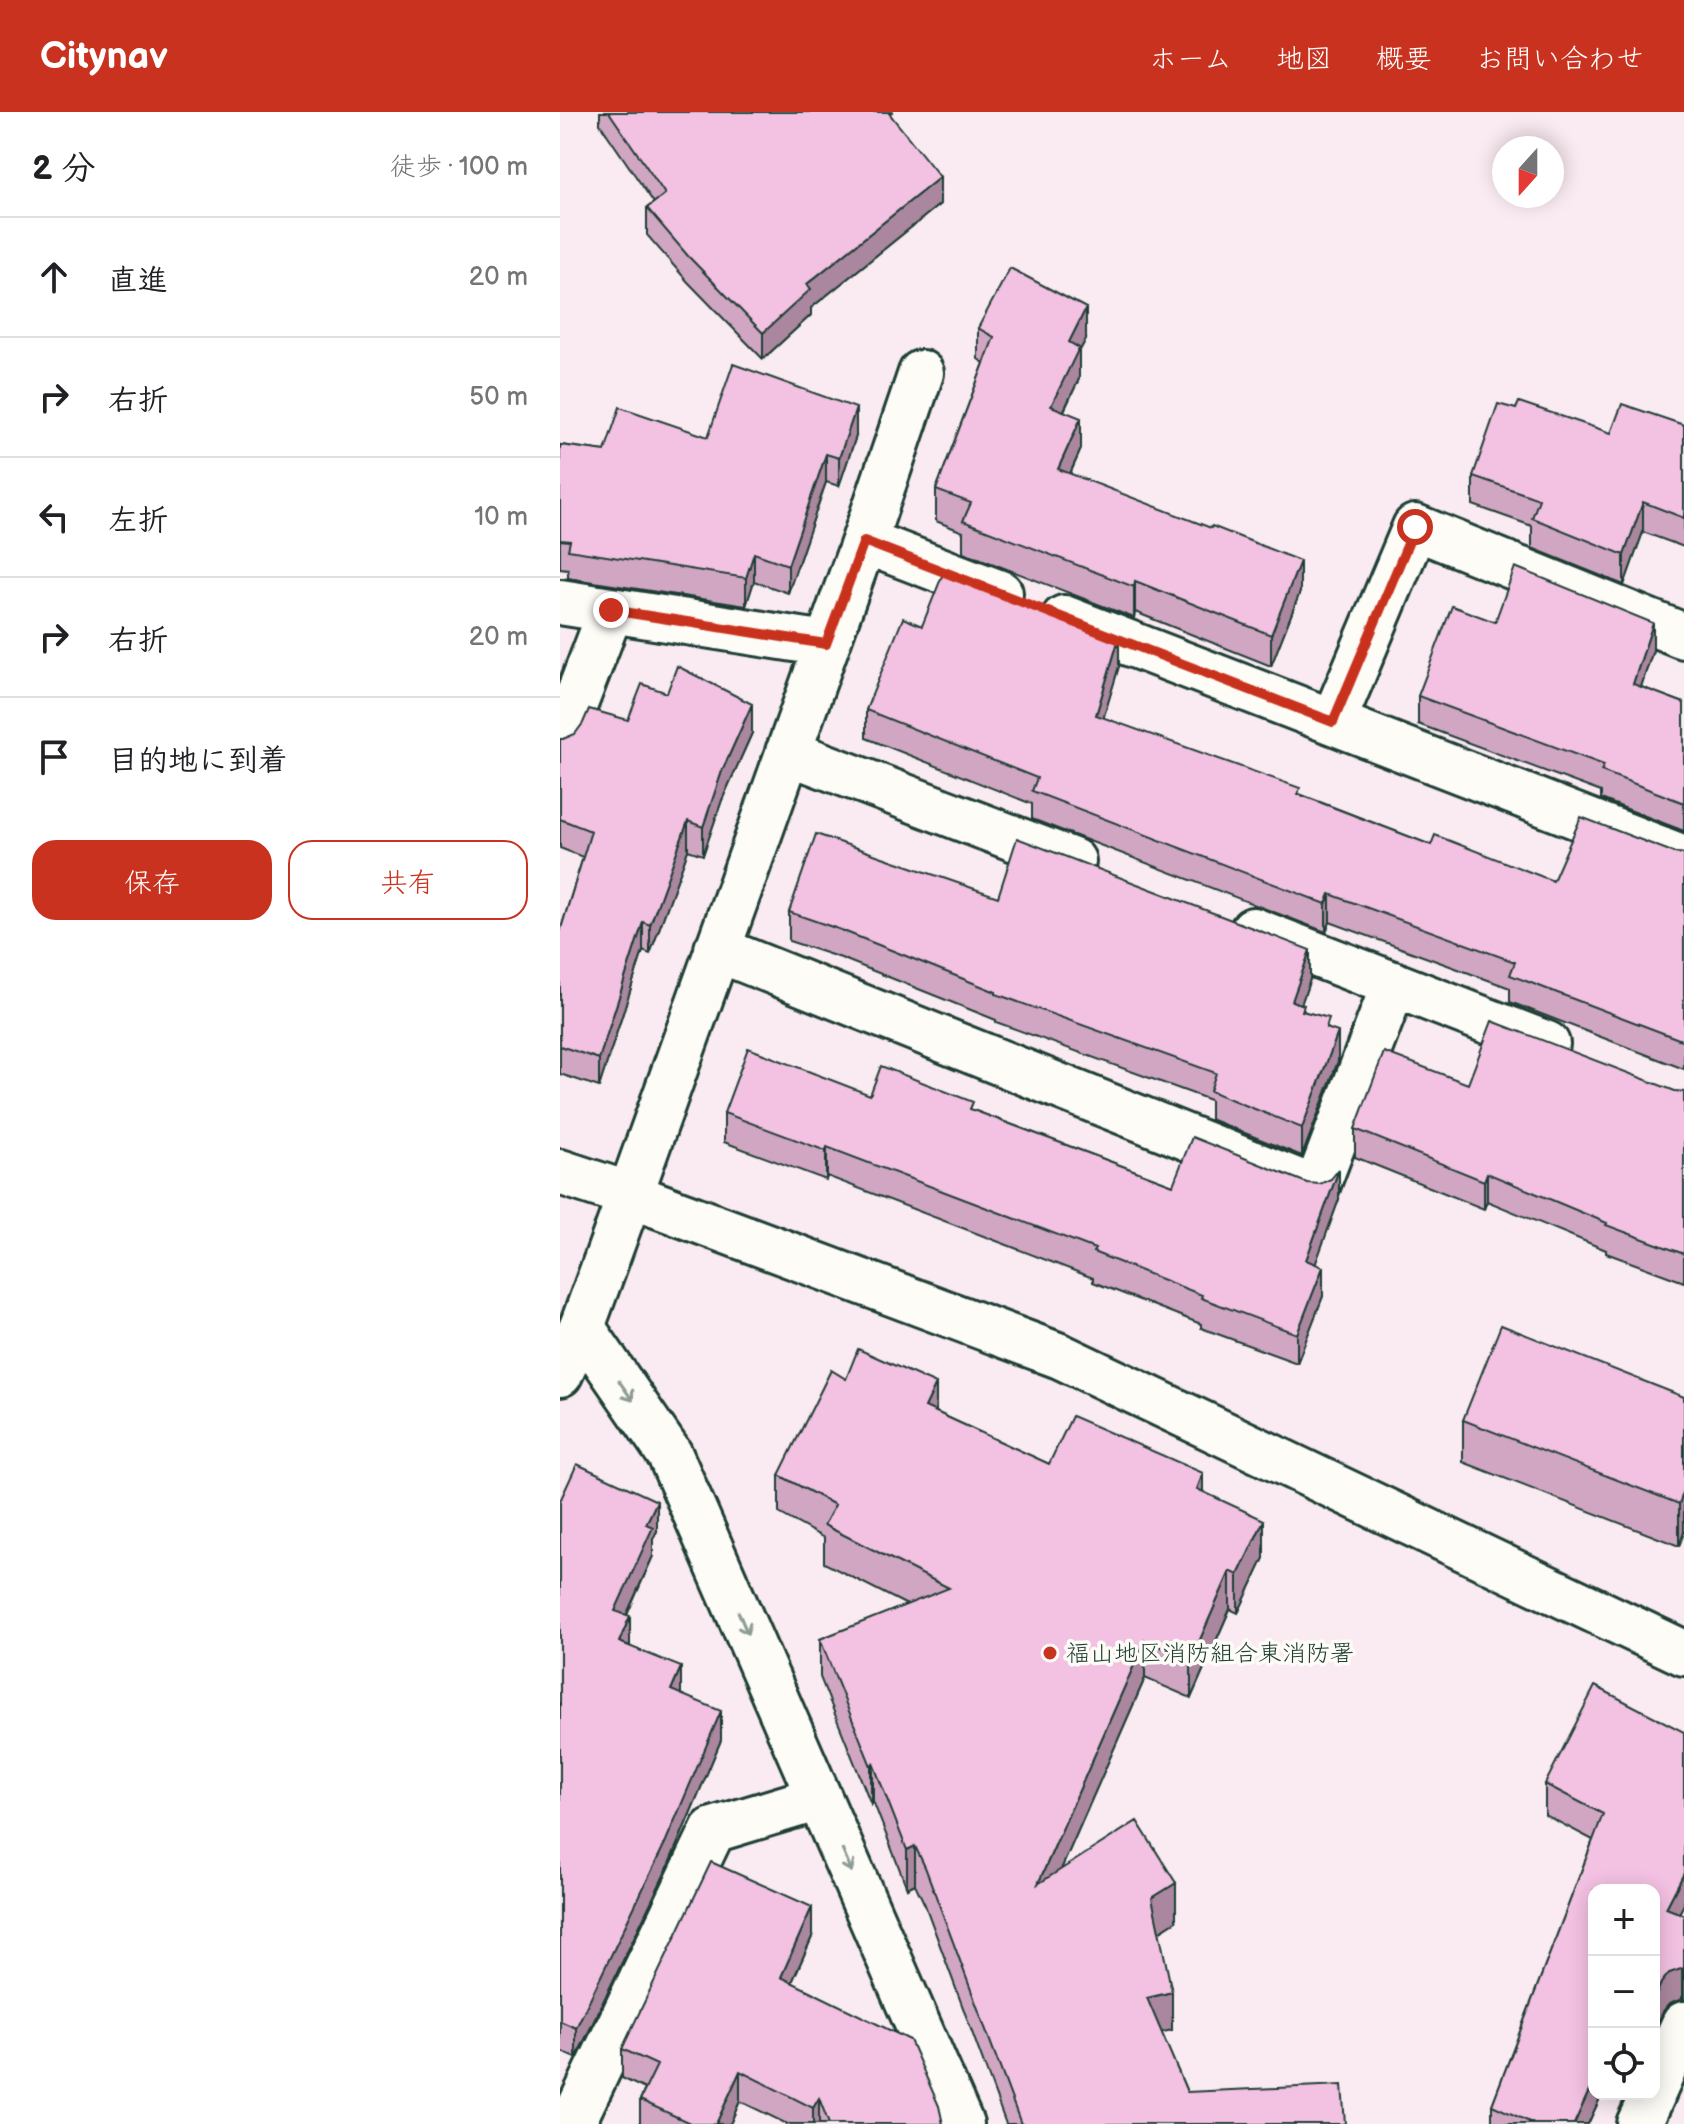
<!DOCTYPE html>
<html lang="ja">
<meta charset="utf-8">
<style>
body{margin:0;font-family:"Balsamiq Sans","Klee One",sans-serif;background:#f2f2f2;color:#202124}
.controls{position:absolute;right:24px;bottom:24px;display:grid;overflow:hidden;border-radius:16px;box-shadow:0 4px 20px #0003}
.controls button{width:72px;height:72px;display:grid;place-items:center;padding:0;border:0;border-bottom:2px solid #e0e0e0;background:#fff;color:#202124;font:40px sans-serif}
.compass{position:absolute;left:932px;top:24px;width:72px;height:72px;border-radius:50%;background:#fff;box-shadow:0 4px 20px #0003;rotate:201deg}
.stop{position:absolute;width:24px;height:24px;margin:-18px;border:6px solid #c8321e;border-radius:50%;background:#fff}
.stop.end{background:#c8321e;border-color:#fff;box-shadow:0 2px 8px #0008}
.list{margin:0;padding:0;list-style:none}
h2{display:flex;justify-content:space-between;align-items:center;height:104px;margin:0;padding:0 32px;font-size:34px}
h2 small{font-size:26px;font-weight:400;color:#757577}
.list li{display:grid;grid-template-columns:52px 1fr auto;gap:24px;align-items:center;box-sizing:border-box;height:120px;padding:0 32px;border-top:2px solid #e0e0e0}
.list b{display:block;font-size:30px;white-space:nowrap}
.list em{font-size:26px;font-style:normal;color:#757577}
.actions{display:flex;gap:16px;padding:24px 32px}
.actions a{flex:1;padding:18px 0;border:2px solid #c8321e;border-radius:24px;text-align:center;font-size:28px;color:#c8321e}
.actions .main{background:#c8321e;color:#fff}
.icon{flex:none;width:44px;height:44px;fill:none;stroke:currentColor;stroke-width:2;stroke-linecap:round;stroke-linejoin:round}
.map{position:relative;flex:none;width:1124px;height:2012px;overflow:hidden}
header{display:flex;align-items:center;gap:48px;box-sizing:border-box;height:112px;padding:0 40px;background:#c8321e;color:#fff}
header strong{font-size:38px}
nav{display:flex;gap:44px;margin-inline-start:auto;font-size:28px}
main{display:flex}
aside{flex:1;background:#fff}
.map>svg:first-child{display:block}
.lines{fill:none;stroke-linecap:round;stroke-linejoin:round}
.street-casing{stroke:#1f3d34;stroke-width:50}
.secondary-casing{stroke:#1f3d34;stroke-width:50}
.street{stroke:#fdfcf7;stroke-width:44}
.secondary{stroke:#fdfcf7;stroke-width:44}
.wall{fill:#d1a6c2;stroke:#1f3d34;stroke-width:2}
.shaded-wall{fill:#aa879e;stroke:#1f3d34;stroke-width:2}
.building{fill:#f3c1e2;stroke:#1f3d34;stroke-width:2}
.oneway{stroke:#8e9c96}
.route{stroke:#c8321e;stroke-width:10}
.poi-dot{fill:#c8321e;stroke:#fdfcf7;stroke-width:3}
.labels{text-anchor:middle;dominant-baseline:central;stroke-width:7;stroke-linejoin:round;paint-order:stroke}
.poi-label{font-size:24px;fill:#1f3d34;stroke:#fdfcf7;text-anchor:start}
</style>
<header>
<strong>Citynav</strong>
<nav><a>ホーム</a><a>地図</a><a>概要</a><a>お問い合わせ</a></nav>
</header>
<main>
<aside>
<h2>2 分<small>徒歩 · 100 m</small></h2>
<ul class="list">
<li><svg class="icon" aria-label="ahead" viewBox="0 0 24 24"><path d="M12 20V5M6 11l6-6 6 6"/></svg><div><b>直進</b></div><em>20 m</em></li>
<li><svg class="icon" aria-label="right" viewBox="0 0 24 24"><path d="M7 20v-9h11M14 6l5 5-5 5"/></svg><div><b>右折</b></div><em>50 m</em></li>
<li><svg class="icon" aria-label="left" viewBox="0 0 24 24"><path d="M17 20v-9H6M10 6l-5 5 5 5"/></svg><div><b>左折</b></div><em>10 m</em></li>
<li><svg class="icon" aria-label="right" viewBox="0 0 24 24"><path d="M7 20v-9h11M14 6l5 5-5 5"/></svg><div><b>右折</b></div><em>20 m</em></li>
<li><svg class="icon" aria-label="arrive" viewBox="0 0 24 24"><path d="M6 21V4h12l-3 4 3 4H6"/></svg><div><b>目的地に到着</b></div></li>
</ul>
<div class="actions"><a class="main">保存</a><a>共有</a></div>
</aside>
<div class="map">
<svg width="1124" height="2012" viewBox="0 0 1124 2012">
<rect width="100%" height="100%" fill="#faeaf1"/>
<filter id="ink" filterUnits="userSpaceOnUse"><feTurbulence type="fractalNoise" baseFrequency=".0125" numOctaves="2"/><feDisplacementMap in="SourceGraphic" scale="16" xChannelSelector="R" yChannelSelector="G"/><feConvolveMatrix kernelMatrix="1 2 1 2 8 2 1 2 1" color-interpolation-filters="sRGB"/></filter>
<g filter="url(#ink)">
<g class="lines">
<g class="street-casing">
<path id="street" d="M304,429l136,52
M0,490l266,42
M504,506l269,104 82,-195 269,109
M773,610l351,136
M0,631l51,-133
M228,640l285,109
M693,818l294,114
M157,837l599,240 78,-205
M70,1083l234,-654 57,-168
M22,1215l88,128 291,669
M1094,1979l30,-67
M12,2012l141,-294 106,-32
M1079,2012l14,-30"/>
</g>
<g class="secondary-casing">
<path id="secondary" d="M0,1060l70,23 430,161 624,297
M0,1262l22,-47 48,-132"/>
</g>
<use href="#street" class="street"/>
<use href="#secondary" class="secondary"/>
</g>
<path class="wall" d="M40,0h292l-2,2 50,90 -129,104v7l-48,44 -75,-77 -41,-47v-27l7,-5 -54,-79z
M418,216l108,11 -7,13v27l-15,32 17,38 -11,25 230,118 -29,74 -136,-54 -1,6 -171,-66v-20l-27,-11v-31l48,-127 -6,-4z
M1124,313v122l-41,-15 -19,53 -92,-37v-22l-59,-21v-29l138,-43z
M296,324l-17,50 -13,-4 -38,111 -34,-12 -8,25 -178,-28v-9l-8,-1v-123l45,6 103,-14z
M935,510l158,28 -12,37 43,16v128l-83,-32v-7l-183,-68v-28z
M362,514l197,40 -16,52 328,127 122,36 122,-28 9,1v215l-174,-67v-14l-180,-66 -4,10 -294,-113v-15l-166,-66v-28z
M68,608l124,13 -30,67 -19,55 -15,-5 -38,104 -7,-3 -44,136 -39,-13v-142l23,-75 -23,-9v-109h3z
M438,785l312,82 -9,25 3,7 25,18 9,32 -36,95 -92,-37v-19l-214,-78v-2l-155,-62 -52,-17v-29z
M908,972l216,8v190l-78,-29v-3l-119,-49 -3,8 -129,-52v-28z
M310,983l103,15 200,75 166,14 -24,65 8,32 -26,67 -96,-35v-4l-108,-42v-4l-266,-102 -1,4 -102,-38v-29z
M286,1267l90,33 113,52 154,28 61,66 -26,55 -8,-4 -39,89 -46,-20 -84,191 115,52 -17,11 13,98 -11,2 26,60 158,32h-339l-81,-219 -10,-21 -8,4 -34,-87 -2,3 -51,-127v-38l87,-34 -83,-42v-25l-45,-25v-38z
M1124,1285v135l-5,14 -216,-84v-42z
M0,1389l97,30 -4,8v17l-26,59 3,31 51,48 40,46 -55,131 -90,187 -16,-7z
M1124,1620v172l-5,9 5,2v85l-15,4 -8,10 -7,16v-140l-52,204 -14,30h-96v-19l101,-265 -48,-25v-31z
M252,1825l-20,45 151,142h-156l-47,-23 -10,23h-90v-24l5,-11 -23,-11v-29z"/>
<path class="shaded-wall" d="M380,65v27l-129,104v7l-48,44v-26l44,-49z
M526,196v31l-7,13v27l-28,58v-31l18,-64z
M296,296v28l-17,50v-28z
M521,306v31l-23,51v-31z
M266,342v28l-38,111v-28z
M1083,390v30l-19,53v-30z
M194,441v28l-8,25v-28z
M740,449v31l-29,74v-31z
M575,469v31l-1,6v-31z
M1093,511v27l-20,61v-27z
M559,526v28l-23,77v-28z
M192,592v29l-30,67 -19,55v-28l19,-56z
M128,709v29l-38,104v-29z
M770,782v28l-4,10v-28z
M83,810v29l-44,136v-28z
M750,838v29l-18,51v-29z
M778,920v29l-36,95v-28z
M267,1035v29l-1,4v-29z
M779,1057v30l-33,91v-30z
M927,1061v28l-3,8v-28z
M763,1155v29l-26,67v-29z
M376,1272v38l-11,-15z
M643,1361v38l-6,-22z
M1124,1378v42l-5,14v-42z
M97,1389v30l-4,8v17l-38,84v-29l31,-87z
M704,1408v38l-26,55v-38z
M670,1459v38l-39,89v-38z
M70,1504v30l-11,-4z
M585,1528v38l-107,244v-38z
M121,1555v29l-10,-6z
M161,1599v29l-55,131 -90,187v-30z
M313,1651v38l-2,3v-38z
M355,1734v38l-8,4v-38z
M1124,1761v31l-18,35v-31z
M616,1771v38l-24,15v-38z
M252,1795v30l-31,70v-30z
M1122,1856v31l-13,5 -8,10 -7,16v-31l7,-16 8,-10z
M612,1880v38l-25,6v-38z
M180,1959v30l-10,23h-14z
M1034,1968v14h8l-14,30h-14z
M259,1986v26h-6v-16z"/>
<path class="building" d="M49,0h279l52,65 -133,107 4,5 -48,44 -75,-77 -41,-48 18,-14z
M450,156l76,40 -17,34 10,6 -28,58 30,12 -23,51 153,59 1,-2 88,35 -29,74 -136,-54 -1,6 -171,-66 8,-18 -35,-13 58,-153 -16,-9z
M173,252l123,44 -17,50 -13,-4 -38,111 -34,-12 -8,25 -178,-28 2,-9 -10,-1v-95l45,6 15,-44 88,30z
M959,290l92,31 11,-29 62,21v93l-41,-16 -19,53 -92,-37 7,-19 -66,-23 25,-72 18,5z
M955,455l138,56 -20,61 51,19v100l-83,-32 3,-6 -186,-69 34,-90 43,16z
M384,459l175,67 -23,77 204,73 -2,6 133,51 4,-10 118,46 28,-64 94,36 9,1v187l-174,-66 5,-13 -185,-68 -4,10 -294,-113 5,-13 -171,-68 37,-92 19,8z
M117,554l75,38 -30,67 -19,56 -15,-6 -38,104 -7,-3 -44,137 -39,-13v-114l31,-101 -31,-12v-80h3l12,-5 8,-11 6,-14 39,11 14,-36 25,9z
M256,722l182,63 19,-59 293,112 -18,51 12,4 -2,6 27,7 -3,10 12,4 -36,96 -92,-37 6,-18 -220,-79v-2l-155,-62 -52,-18z
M932,909l183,70 9,1v162l-78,-29 1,-2 -120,-50 -3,8 -129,-52 29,-77 84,32z
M188,936l122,47 11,-29 92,36 -3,7 203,76 19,-48 115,46 13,1 11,-5 8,-10 -33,91 17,7 -26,67 -96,-36 1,-3 -109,-43 2,-3 -268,-102 -1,4 -102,-38z
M941,1213l183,72v93l-5,14 -216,-84z
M298,1237l78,35 -11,23 124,57 23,-48 131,57 -6,16 67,31 -26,55 -8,-4 -39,89 -46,-20 -107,244 99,-63 39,62 -24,15 20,94 -25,6 40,94 155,-7 3,39h-324l-96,-257 -10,-21 -8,4 -34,-87 -2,3 -51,-127 129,-51 -125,-63 11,-20 -56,-30 52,-105 15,9z
M17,1352l80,37 -11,23 7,3 -38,84 15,5 -11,26 62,25 -10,23 50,21 -55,130 -90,187 -16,-7v-520z
M1035,1574l89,46v141l-18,35 18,7v53l-15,5 -8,10 -7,16v-109h-60v190l-20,44h-40l-42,-19 111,-291 -58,-30z
M151,1750l101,45 -31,70 129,63 29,66 4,18h-114l-10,-26 -6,10 -73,-37 -24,53h-24l-52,-24 17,-35 -35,-16z"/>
<defs><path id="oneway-shaft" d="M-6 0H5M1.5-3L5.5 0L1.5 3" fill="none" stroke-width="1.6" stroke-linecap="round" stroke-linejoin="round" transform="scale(2)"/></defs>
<g class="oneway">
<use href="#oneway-shaft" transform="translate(66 1279) rotate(55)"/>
<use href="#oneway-shaft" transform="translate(183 1511) rotate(67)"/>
<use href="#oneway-shaft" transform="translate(287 1749) rotate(67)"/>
</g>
</g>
<g class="lines" filter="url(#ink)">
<path class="route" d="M51,498l215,34 38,-103 469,181 82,-195"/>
</g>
<circle class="poi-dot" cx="490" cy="1541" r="8"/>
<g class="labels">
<g class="poi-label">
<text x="506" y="1541">福山地区消防組合東消防署</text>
</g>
</g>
</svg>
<div class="controls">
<button>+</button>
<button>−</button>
<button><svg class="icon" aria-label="locate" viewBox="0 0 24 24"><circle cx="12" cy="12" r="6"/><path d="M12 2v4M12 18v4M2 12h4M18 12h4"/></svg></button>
</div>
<svg class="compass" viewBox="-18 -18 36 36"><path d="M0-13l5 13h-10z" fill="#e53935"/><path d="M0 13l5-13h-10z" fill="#757577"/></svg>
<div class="stop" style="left:855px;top:415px"></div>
<div class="stop end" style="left:51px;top:498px"></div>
</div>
</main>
